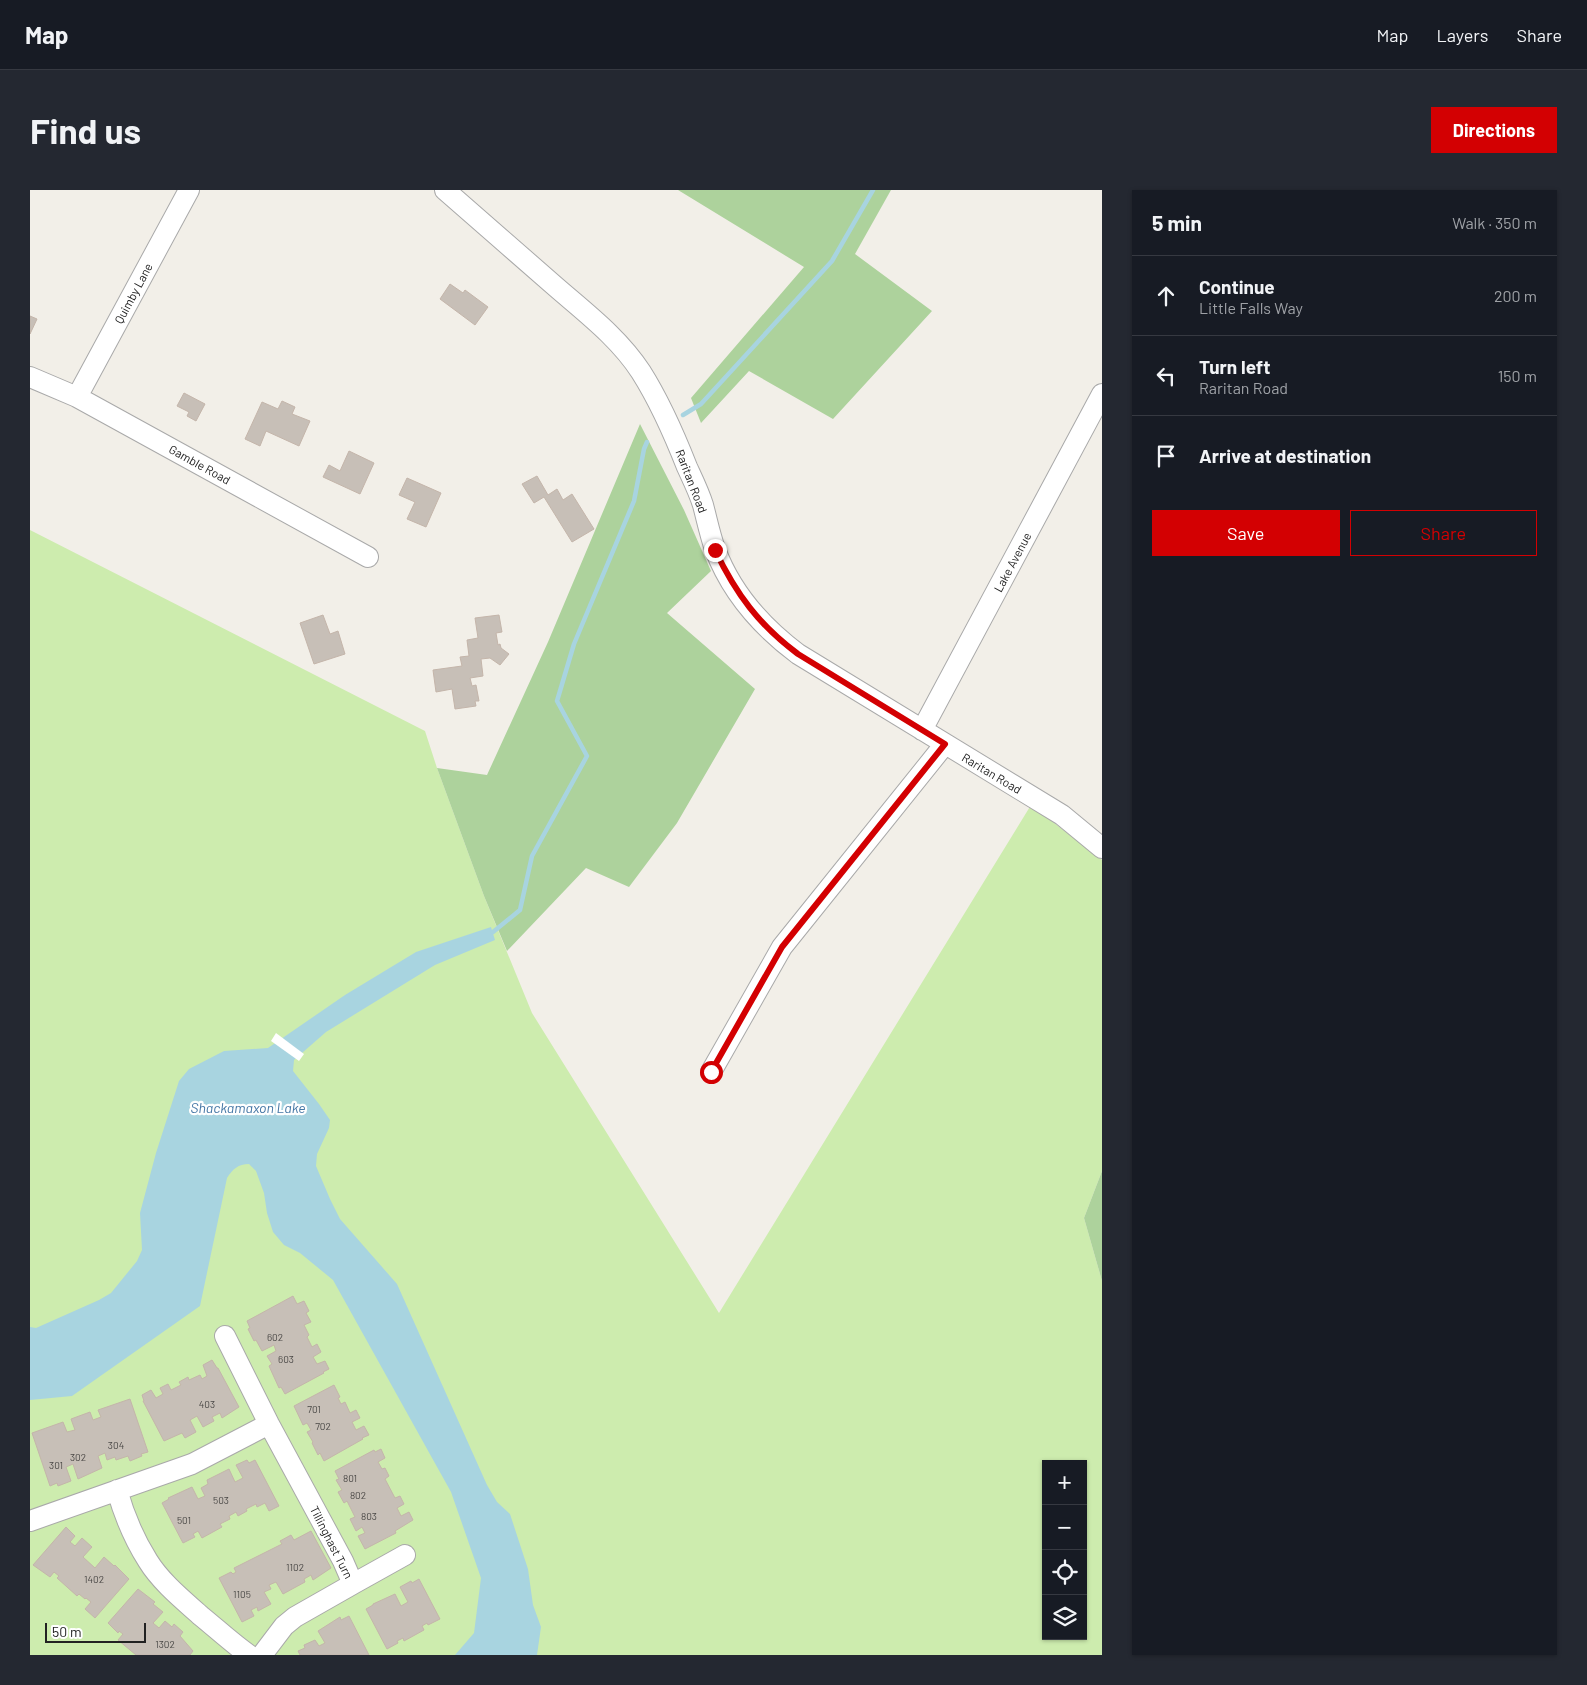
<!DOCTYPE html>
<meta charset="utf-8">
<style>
body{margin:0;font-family:Barlow,sans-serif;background:#242831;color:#f1f3f6}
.controls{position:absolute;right:15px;bottom:15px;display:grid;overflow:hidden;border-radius:0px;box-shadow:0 1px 4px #0004}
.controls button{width:45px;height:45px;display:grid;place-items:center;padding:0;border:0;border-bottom:1px solid #363941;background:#171b24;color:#f1f3f6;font:25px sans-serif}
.scale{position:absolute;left:15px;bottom:12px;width:101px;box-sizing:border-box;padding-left:5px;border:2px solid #222;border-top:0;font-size:14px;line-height:18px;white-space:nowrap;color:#222;-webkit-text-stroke:4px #fff;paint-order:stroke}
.stop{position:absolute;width:15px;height:15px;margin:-11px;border:4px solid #d30002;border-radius:50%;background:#fff}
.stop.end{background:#d30002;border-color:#fff;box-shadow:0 1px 5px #0008}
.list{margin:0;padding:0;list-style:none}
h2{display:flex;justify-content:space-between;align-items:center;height:65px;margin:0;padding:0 20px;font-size:21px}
h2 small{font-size:16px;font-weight:400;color:#9ea1a6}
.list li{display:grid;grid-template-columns:32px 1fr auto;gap:15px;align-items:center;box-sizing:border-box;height:80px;padding:0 20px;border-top:1px solid #363941}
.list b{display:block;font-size:19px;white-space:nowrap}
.list p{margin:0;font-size:16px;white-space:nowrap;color:#9ea1a6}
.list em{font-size:16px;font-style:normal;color:#9ea1a6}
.actions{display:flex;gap:10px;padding:15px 20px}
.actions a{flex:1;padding:11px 0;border:1px solid #d30002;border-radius:0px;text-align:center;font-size:18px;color:#d30002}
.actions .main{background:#d30002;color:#fff}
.icon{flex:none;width:28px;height:28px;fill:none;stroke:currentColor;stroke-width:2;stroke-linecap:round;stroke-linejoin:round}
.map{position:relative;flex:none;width:1072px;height:1465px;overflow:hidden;border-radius:0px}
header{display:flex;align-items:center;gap:30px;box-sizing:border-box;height:70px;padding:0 25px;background:#171b24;border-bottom:1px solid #363941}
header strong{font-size:24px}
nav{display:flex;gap:28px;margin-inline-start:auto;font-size:18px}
.intro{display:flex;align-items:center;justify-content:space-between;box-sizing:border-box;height:120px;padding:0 30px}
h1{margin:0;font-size:35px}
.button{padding:12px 22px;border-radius:0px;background:#d30002;color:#fff;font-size:18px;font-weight:700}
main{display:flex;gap:30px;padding:0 30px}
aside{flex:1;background:#171b24;border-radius:0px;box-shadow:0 1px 4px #0004}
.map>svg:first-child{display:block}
.grass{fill:#cdecae;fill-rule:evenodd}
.forest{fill:#add29c}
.water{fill:#a8d4e0}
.pier{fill:#fff}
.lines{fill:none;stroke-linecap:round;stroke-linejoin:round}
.stream{stroke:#a8d4e0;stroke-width:4.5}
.building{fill:#c7bfb7;stroke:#c4b5aa}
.minor-casing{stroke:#a9a9a9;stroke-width:22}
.minor{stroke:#fff;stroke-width:20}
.route{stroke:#d30002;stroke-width:6}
.labels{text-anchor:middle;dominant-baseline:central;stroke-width:4.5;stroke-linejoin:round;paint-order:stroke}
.number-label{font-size:10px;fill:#4b4947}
.street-label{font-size:12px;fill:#222;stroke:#fff}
.water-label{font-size:14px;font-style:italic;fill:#4476a5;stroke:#fff}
</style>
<header>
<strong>Map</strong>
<nav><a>Map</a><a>Layers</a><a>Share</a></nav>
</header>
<div class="intro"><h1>Find us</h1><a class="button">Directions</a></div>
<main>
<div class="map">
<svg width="1072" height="1465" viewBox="0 0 1072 1465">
<rect width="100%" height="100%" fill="#f2efe8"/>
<path class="grass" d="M0,340l395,201 12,37 47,128 48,117 187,300 312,-508 71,55v311l-18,47 18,63v374h-1072zM1016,1274h37v172h-37z"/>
<path class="forest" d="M648,0h213l-36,64 77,57 -99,108 -84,-48 -48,52 -10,-25 113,-131z
M610,234l44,86 27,61 -44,42 88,76 -78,134 -48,64 -43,-19 -79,83 -23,-55 -47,-128 50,7 61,-133z
M1072,981v110l-18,-63z"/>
<path class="water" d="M461,737l4,13 -60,25 -109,67 -32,28 -1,11 26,33 11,16 -1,8 -12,26 -1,12 14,33 10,20 57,65 90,201 10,17 13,12 18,55 5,36 8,22 -4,28h-82l19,-22 7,-55 -30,-86 -118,-212 -33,-27 -16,-8 -11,-13 -6,-19 -3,-20 -8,-22 -7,-7c-11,0 -16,5 -22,14l-27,128 -128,90 -42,4v-73l6,1 63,-28 12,-7 26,-32 5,-11 -2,-37 16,-60 23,-72 10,-12 35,-18 44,-3 77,-53 71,-43z"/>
<path class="pier" d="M246,843l28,21 -5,7 -28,-20z"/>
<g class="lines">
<path class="stream" d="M653,225l18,-11 131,-143 41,-71
M463,742l27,-22 12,-54 55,-100 -30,-55 17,-57 60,-143 10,-52 3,-7"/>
</g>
<path class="building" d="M420,94l13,9 2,-3 23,17 -13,18 -35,-26z
M0,126l7,3 -7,15z
M154,203l21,11 -9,17 -9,-5 2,-4 -12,-6z
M252,211l13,6 -3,7 18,7 -11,25 -33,-15 -6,15 -15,-7 17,-37 16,7z
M319,261l25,12 -14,31 -37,-17 6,-12 11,6z
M507,286l11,19 9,-6 6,11 9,-6 22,35 -22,13 -28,-45 -10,6 -12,-19z
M377,288l34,15 -15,34 -19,-8 8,-17 -16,-7z
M293,425l7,19 8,-3 7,23 -31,10 -14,-41z
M469,425l3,17 -6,1 2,12 2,-1 1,4 8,6 -9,11 -10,-7 -9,1 2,17 -13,2 2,8 4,-1 3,16h-4l1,5 -21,3 -3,-20 -16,3 -3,-22 29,-4 -2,-9 9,-1 -2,-16 11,-2 -3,-20z
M263,1106l4,8 7,-3 5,10 -3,2 5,9 -7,3 5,10 -2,2 5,10 5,-3 4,8 -8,5 4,7 8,-3 4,8 -6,3 1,1 -39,21 -4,-7 -2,1 -10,-22 3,-2 -5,-8 9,-5 -2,-6 -12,6 -6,-11 -2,1 -6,-12 2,-1 -3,-7z
M182,1170l5,8h1l21,39 -17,11 -2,-5 -8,4 2,4 -11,6 -6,-11 -7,4 6,12 -11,6 -3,-5 -18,8 -21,-40h1l-2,-6 9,-5 5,8 7,-4 -3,-6 8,-4 3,6 10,-5 -2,-3 9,-5 1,3 11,-5 2,4 5,-3 -4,-11z
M304,1195l6,12 -2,1 3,6 4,-2 5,11 6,-3 4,8 -8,4 4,8 8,-4 5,9 -7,3 1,1 -39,22 -4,-8 -2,2 -6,-12 1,-1 -6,-10 4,-2 -4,-7 -4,2 -9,-19z
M100,1209l18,53 -7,2 1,2 -12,5 -2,-5 -12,4 -1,-3 -8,3 -2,-7 -7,3 4,12 -24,11 -5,-15 -7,3 5,14 -13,5 -1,-3 -7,3 -18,-53 31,-11 4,10 8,-2 -4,-11 19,-7 3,8 8,-3 -3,-7z
M351,1259l4,9 -7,4 4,7 3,-1 4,8 -4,3 10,19 5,-2 4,8 -7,4 4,8 8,-4 4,8 -18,11 1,2 -31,16 -7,-13 7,-3 -3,-6 -6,4 -6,-12 5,-2 -8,-16 -3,2 -6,-11 4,-2 -6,-10 3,-1 -4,-8 39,-21 1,2z
M217,1270l2,3 6,-3 24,46 -10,5 -4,-8 -8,4 -1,-3 -10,5 1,2 -9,5 -2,-4 -7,4 1,3 -10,5 2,3 -20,11 -4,-7 -5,3 2,3 -12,6 -21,-40 7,-4 -1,-1 24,-11 6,12 7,-3 -4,-8 7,-4 -1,-4 22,-11 6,13 8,-4 -7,-13z
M36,1337l9,9 -5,6 5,4 7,-8 10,9 -9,10 12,11 9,-11 10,9 1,-1 14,14 -34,39 -10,-9 6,-7 -5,-4 -1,1 -6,-5 -2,2 -20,-18 2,-2 -5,-4 -4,5 -17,-12z
M281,1341l20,37 -18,12 -2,-5 -7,4 1,3 -22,12 -7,-12 -7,3 2,4 -7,3 7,12 -13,7 -1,-4 -6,3 3,6 -12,6 -23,-44 12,-6 2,2 3,-2 -2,-4 48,-24 -2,-3 11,-6 3,5z
M389,1389l21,40 -12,6 -1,-2 -5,3 2,4 -20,11 -1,-3 -6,3 1,2 -11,6 -21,-40 7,-4v-1l22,-10 6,12 7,-4 -8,-15 11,-6 1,2z
M108,1399l17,13 -2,2 10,8 -10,11 6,5 6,-7 7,6 2,-3 9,8 -3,4 13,15 -3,4h-54l-18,-15 5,-6 -4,-3 -1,2 -10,-10z
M319,1426l20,39h-69l-2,-4 7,-3 -1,-3 11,-5 4,6 6,-3 -7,-12 22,-14 1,3z"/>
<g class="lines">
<g class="minor-casing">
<path id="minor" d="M415,0c37,32 74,65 111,97 30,26 63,51 85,85 19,30 33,62 46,95 6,13 12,25 16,38 4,15 7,30 12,44 16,43 47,78 83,105l264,161 40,33
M0,187l47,20 291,160
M47,207l112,-207
M892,540l180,-336
M681,882l71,-125 163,-203
M195,1146l44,88 74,137 10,23 -58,33 -11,9 -22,29
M87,1300c7,25 17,49 31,71 13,21 34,38 53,55 16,13 31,27 48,39
M0,1331l162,-57 77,-40
M323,1394l52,-29"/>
</g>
<use href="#minor" class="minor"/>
</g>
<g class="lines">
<path class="route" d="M681,882l71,-125 163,-203 -147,-90c-39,-29 -62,-60 -83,-104"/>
</g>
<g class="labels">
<g class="number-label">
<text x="245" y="1147">602</text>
<text x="256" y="1169">603</text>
<text x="177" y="1214">403</text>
<text x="284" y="1219">701</text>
<text x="293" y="1236">702</text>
<text x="86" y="1255">304</text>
<text x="48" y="1267">302</text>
<text x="26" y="1275">301</text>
<text x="320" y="1288">801</text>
<text x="328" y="1305">802</text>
<text x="191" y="1310">503</text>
<text x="339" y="1326">803</text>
<text x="154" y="1330">501</text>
<text x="265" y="1377">1102</text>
<text x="64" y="1389">1402</text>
<text x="212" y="1404">1105</text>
<text x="135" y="1454">1302</text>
</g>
<g class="street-label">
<text transform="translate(103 103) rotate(-62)">Quimby Lane</text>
<text transform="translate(170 274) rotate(29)">Gamble Road</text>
<text transform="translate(662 291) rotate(69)">Raritan Road</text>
<text transform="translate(982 372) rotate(-62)">Lake Avenue</text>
<text transform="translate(962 583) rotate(31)">Raritan Road</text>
<text transform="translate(302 1352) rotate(63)">Tillinghast Turn</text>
</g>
<g class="water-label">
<text x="218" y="917">Shackamaxon Lake</text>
</g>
</g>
</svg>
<div class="controls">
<button>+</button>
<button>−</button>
<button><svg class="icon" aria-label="locate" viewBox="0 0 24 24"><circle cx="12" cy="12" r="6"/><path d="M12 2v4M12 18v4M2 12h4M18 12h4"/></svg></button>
<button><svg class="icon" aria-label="layers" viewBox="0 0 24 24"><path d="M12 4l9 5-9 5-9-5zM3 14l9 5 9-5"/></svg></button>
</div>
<div class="scale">50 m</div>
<div class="stop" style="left:681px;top:882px"></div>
<div class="stop end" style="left:685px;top:360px"></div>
</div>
<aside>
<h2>5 min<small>Walk · 350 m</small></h2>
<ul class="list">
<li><svg class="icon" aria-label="ahead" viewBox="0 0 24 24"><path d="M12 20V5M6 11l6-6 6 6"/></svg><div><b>Continue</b><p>Little Falls Way</p></div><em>200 m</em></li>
<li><svg class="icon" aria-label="left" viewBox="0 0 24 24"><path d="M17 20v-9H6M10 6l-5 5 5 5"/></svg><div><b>Turn left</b><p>Raritan Road</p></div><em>150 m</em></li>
<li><svg class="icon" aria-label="arrive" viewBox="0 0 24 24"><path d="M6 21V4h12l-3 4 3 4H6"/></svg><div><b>Arrive at destination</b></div></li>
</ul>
<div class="actions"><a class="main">Save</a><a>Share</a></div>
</aside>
</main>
